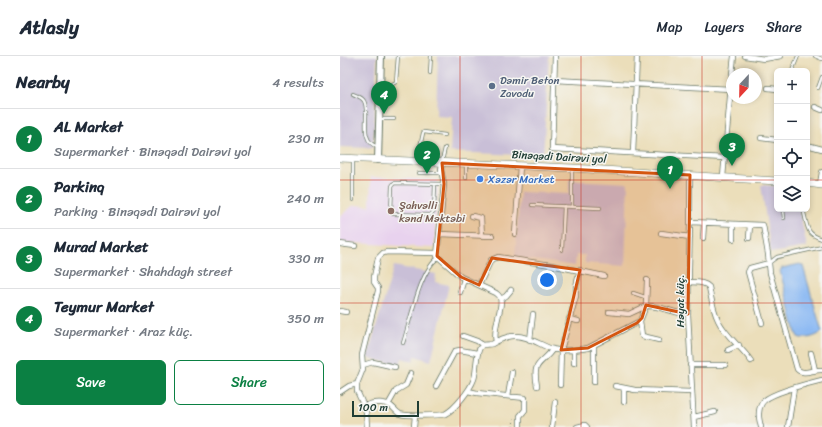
<!DOCTYPE html>
<meta charset="utf-8">
<style>
body{margin:0;font-family:Sriracha,sans-serif;background:#f2f2f3;color:#1f2937}
.controls{position:absolute;right:12px;top:12px;display:grid;overflow:hidden;border-radius:6px;box-shadow:0 2px 6px #0003}
.controls button{width:36px;height:36px;display:grid;place-items:center;padding:0;border:0;border-bottom:1px solid #e0e1e3;background:#fff;color:#1f2937;font:20px sans-serif}
.compass{position:absolute;left:386px;top:12px;width:36px;height:36px;border-radius:50%;background:#fff;box-shadow:0 2px 6px #0003;rotate:202deg}
.scale{position:absolute;left:12px;bottom:10px;width:67px;box-sizing:border-box;padding-left:4px;border:2px solid #1f3d34;border-top:0;font-size:11px;line-height:14px;white-space:nowrap;color:#1f3d34;-webkit-text-stroke:3px #f6f6f2;paint-order:stroke}
.you{position:absolute;left:207px;top:224px;width:14px;height:14px;margin:-10px;border:3px solid #fff;border-radius:50%;background:#1a73e8;box-shadow:0 0 0 6px #1a73e833}
.badge{display:grid;place-items:center;width:26px;height:26px;border-radius:50%;background:#0b8043;color:#fff;font-size:13px;font-weight:700}
.pin{position:absolute;translate:-50% -33px;filter:drop-shadow(0 1px 2px #0008)}
.pin::after{content:'';position:absolute;top:21px;width:14px;height:12px;background:inherit;clip-path:polygon(0 0,100% 0,50% 100%)}
.list{margin:0;padding:0;list-style:none}
h2{display:flex;justify-content:space-between;align-items:center;height:52px;margin:0;padding:0 16px;font-size:17px}
h2 small{font-size:13px;font-weight:400;color:#747a83}
.list li{display:grid;grid-template-columns:26px 1fr auto;gap:12px;align-items:center;box-sizing:border-box;height:60px;padding:0 16px;border-top:1px solid #e0e1e3}
.list b{display:block;font-size:15px;white-space:nowrap}
.list p{margin:0;font-size:13px;white-space:nowrap;color:#747a83}
.list em{font-size:13px;font-style:normal;color:#747a83}
.actions{display:flex;gap:8px;padding:12px 16px}
.actions a{flex:1;padding:9px 0;border:1px solid #0b8043;border-radius:6px;text-align:center;font-size:14px;color:#0b8043}
.actions .main{background:#0b8043;color:#fff}
.icon{flex:none;width:22px;height:22px;fill:none;stroke:currentColor;stroke-width:2;stroke-linecap:round;stroke-linejoin:round}
.map{position:relative;flex:none;width:482px;height:371px;overflow:hidden}
header{display:flex;align-items:center;gap:24px;box-sizing:border-box;height:56px;padding:0 20px;background:#fff;border-bottom:1px solid #e0e1e3}
header strong{font-size:19px}
nav{display:flex;gap:22px;margin-inline-start:auto;font-size:14px}
main{display:flex}
aside{flex:1;background:#fff}
.map>svg:first-child{display:block}
.built{fill:#e8d2ee}
.industrial{fill:#c9bfd7}
.water{fill:#88b7f3;stroke:#547a94}
.lines{fill:none;stroke-linecap:round;stroke-linejoin:round}
.lane-casing{stroke:#667563;stroke-width:4}
.street-casing{stroke:#667563;stroke-width:6}
.secondary-casing{stroke:#667563;stroke-width:8}
.primary-casing{stroke:#667563;stroke-width:8}
.path{stroke:#667563;stroke-width:1;stroke-dasharray:1 3;stroke-linecap:butt}
.lane{stroke:#fff;stroke-width:2.5}
.street{stroke:#fff;stroke-width:4.5}
.secondary{stroke:#fff;stroke-width:6}
.primary{stroke:#fff;stroke-width:7}
.marked{fill:#d45610;fill-opacity:0.2;stroke:#d45610;stroke-width:3;stroke-linejoin:round}
.grid{fill:none;stroke:#c8321e;stroke-width:1;stroke-opacity:0.55}
.service-dot{fill:#5c6f8a;stroke:#f6f6f2;stroke-width:1.5}
.shop-dot{fill:#3f7fe0;stroke:#f6f6f2;stroke-width:1.5}
.education-dot{fill:#8d6e63;stroke:#f6f6f2;stroke-width:1.5}
.labels{text-anchor:middle;dominant-baseline:central;stroke-width:3;stroke-linejoin:round;paint-order:stroke}
.service-label{font-size:11px;fill:#4e5e75;stroke:#f6f6f2;text-anchor:start}
.street-label{font-size:11px;fill:#1f3d34;stroke:#f6f6f2}
.shop-label{font-size:11px;fill:#366cbe;stroke:#f6f6f2;text-anchor:start}
.education-label{font-size:11px;fill:#785e54;stroke:#f6f6f2;text-anchor:start}
</style>
<header>
<strong>Atlasly</strong>
<nav><a>Map</a><a>Layers</a><a>Share</a></nav>
</header>
<main>
<aside>
<h2>Nearby<small>4 results</small></h2>
<ul class="list">
<li><span class="badge">1</span><div><b>AL Market</b><p>Supermarket · Binəqədi Dairəvi yol</p></div><em>230 m</em></li>
<li><span class="badge">2</span><div><b>Parkinq</b><p>Parking · Binəqədi Dairəvi yol</p></div><em>240 m</em></li>
<li><span class="badge">3</span><div><b>Murad Market</b><p>Supermarket · Shahdagh street</p></div><em>330 m</em></li>
<li><span class="badge">4</span><div><b>Teymur Market</b><p>Supermarket · Araz küç.</p></div><em>350 m</em></li>
</ul>
<div class="actions"><a class="main">Save</a><a>Share</a></div>
</aside>
<div class="map">
<svg width="482" height="371" viewBox="0 0 482 371">
<rect width="100%" height="100%" fill="#f6f6f2"/>
<filter id="ink" filterUnits="userSpaceOnUse"><feTurbulence type="fractalNoise" baseFrequency=".025" numOctaves="2"/><feDisplacementMap in="SourceGraphic" scale="8" xChannelSelector="R" yChannelSelector="G"/><feConvolveMatrix kernelMatrix="1 2 1 2 8 2 1 2 1" color-interpolation-filters="sRGB"/></filter>
<filter id="wash" filterUnits="userSpaceOnUse"><feTurbulence type="fractalNoise" baseFrequency=".012" numOctaves="4" result="noise"/><feDisplacementMap in="SourceGraphic" scale="16" xChannelSelector="R" yChannelSelector="G"/><feGaussianBlur stdDeviation="0.9" result="paint"/><feColorMatrix in="noise" values="0 0 0 0 0 0 0 0 0 0 0 0 0 0 0 0 0 1.4 0 .05"/><feComposite in="paint" operator="in"/></filter>
<g filter="url(#wash)">
<rect width="100%" height="100%" fill="#ebdeba"/>
<path class="built" d="M31,121l67,3 -4,68 -94,-6v-26l14,-11 16,1z"/>
<path class="industrial" d="M0,0h37l-4,92 -33,-1z
M98,0h111l-6,100 -93,-4 2,-35 -16,-1z
M229,124l59,3 -3,83 -40,-3v-8h-9l-1,11 -60,-9 5,-65 49,2z
M421,129l16,1v23h22l8,38 -36,6z
M54,210l42,8 -1,8 14,3 -18,76 -16,-5 -2,5 -11,-3 -2,7 -33,-7z"/>
<path class="water" d="M460,208l3,2 19,66c-6,5 -18,8 -24,5l-2,-4 -16,-62 2,-3z"/>
</g>
<g filter="url(#ink)">
<g class="lines">
<g class="lane-casing">
<path id="lane" d="M475,0l7,3
M452,15l6,-15
M90,17l1,-17
M41,30l10,-1 5,-3 2,-26
M478,32l4,-11
M13,38c4,2 9,3 11,7 7,11 -7,40 14,46
M39,63h15
M77,105l6,-28 1,-1 21,3
M102,105l3,-13
M79,117h22
M126,122v-14
M95,128l-1,28 -4,3 -37,-1 -2,-2 1,-26 2,-3 50,1
M13,144v-41
M192,149l68,3
M232,151v-38
M443,153l1,9
M464,157c4,15 2,21 18,26
M222,194l2,-44
M429,207l8,-6 45,-10
M293,237l12,4
M63,287c7,-21 17,-73 35,-85"/>
</g>
<g class="street-casing">
<path id="street" d="M215,0l-3,93 173,9
M405,0l19,3 17,-3
M392,18l2,-18
M214,24l177,9
M428,32l9,1
M475,51l7,3
M421,82l16,2
M467,89l15,4
M293,97l4,-97
M102,107l-1,7 3,14 -7,72 24,21 35,16c1,1 4,3 4,5 4,8 -8,30 -4,43
M350,119v47l-2,92 6,113
M383,121l9,-103
M480,128l2,-12
M132,160l9,2 1,18
M350,166l73,3 5,29 2,19 27,96c6,7 17,0 25,1
M321,177l29,4
M99,178l53,2
M175,178l5,-68
M363,182l1,-15
M409,182l1,-13
M393,183v-15
M0,188l15,2
M348,226c7,1 16,-1 21,5 2,10 4,23 9,33 7,16 24,27 33,41
M139,229l12,-25 7,-3 53,8 53,11
M120,236l4,-13
M161,243l5,-3 5,-6
M0,255l6,1
M269,256l20,2 17,-8 1,-26
M229,263l9,2
M300,265l2,15 17,4
M422,267l-14,-51 2,-4 19,-5
M123,280l14,5 6,4
M190,284l3,-26
M388,294l11,-5
M471,297l4,17
M234,307v-13
M23,309l10,-3 22,5
M350,309h35
M254,326v-37
M220,329l1,-35 15,-54v-10l4,-16
M96,330l19,-35 5,-1 17,3
M197,330c-5,-26 4,-20 16,-37
M275,330l20,4 57,2
M128,335l9,2 48,5v12l-5,6v11
M0,336l9,-6 8,-2
M168,340l4,-24
M284,346v-13
M48,349l8,-14 10,-6 5,-12
M24,350c8,-3 19,-5 27,0 3,2 5,6 9,8 5,2 39,2 45,0 10,-5 25,-24 29,-35 3,-7 1,-31 9,-34 3,-1 6,0 9,-1 7,-4 14,-8 22,-8 13,-1 26,9 38,13 11,3 24,1 36,-1l52,-27 6,-15c15,-1 27,8 42,8
M354,361l21,-5
M27,371l-1,-16 -9,-20v-7l6,-15 -1,-14 16,-64v-3l-4,-6v-5l4,-19 5,-5 4,-1 50,1
M74,371l1,-11
M212,371l3,-25
M237,371l8,-2 2,2
M421,371c-2,-8 -4,-16 1,-24 6,-10 48,-20 60,-23
M448,371l6,-39"/>
</g>
<g class="secondary-casing">
<path id="secondary" d="M38,104l3,-104"/>
</g>
<g class="primary-casing">
<path id="primary" d="M0,102l232,10 205,13
M467,127l15,2"/>
</g>
<path class="path" d="M173,371l1,-10"/>
<use href="#lane" class="lane"/>
<use href="#street" class="street"/>
<use href="#secondary" class="secondary"/>
<use href="#primary" class="primary"/>
</g>
</g>
<path class="marked" d="M102,107l248,12 -2,139 -42,-9 -4,13 -5,5 -49,25 -27,2 19,-80 -88,-12 -13,27 -18,-8 -24,-21 7,-72z"/>
<path class="grid" d="M120,0v371M241,0v371M362,0v371M0,124h437M467,124h15M0,247h482"/>
<circle class="service-dot" cx="152" cy="30" r="4"/>
<circle class="shop-dot" cx="140" cy="123" r="4"/>
<circle class="education-dot" cx="51" cy="155" r="4"/>
<g class="labels">
<g class="service-label">
<text x="160" y="24">Dəmir Beton<tspan x="160" dy="13">Zavodu</tspan></text>
</g>
<g class="street-label">
<text transform="translate(219 101) rotate(3)">Binəqədi Dairəvi yol</text>
<text transform="translate(340 245) rotate(-90)">Həyat küç.</text>
</g>
<g class="shop-label">
<text x="148" y="123">Xəzər Market</text>
</g>
<g class="education-label">
<text x="59" y="149">Şahvəlli<tspan x="59" dy="13">kənd Məktəbi</tspan></text>
</g>
</g>
</svg>
<div class="controls">
<button>+</button>
<button>−</button>
<button><svg class="icon" aria-label="locate" viewBox="0 0 24 24"><circle cx="12" cy="12" r="6"/><path d="M12 2v4M12 18v4M2 12h4M18 12h4"/></svg></button>
<button><svg class="icon" aria-label="layers" viewBox="0 0 24 24"><path d="M12 4l9 5-9 5-9-5zM3 14l9 5 9-5"/></svg></button>
</div>
<svg class="compass" viewBox="-18 -18 36 36"><path d="M0-13l5 13h-10z" fill="#e53935"/><path d="M0 13l5-13h-10z" fill="#747a83"/></svg>
<div class="scale">100 m</div>
<div class="you"></div>
<div class="pin badge" style="left:330px;top:133px">1</div>
<div class="pin badge" style="left:87px;top:118px">2</div>
<div class="pin badge" style="left:392px;top:110px">3</div>
<div class="pin badge" style="left:44px;top:58px">4</div>
</div>
</main>
